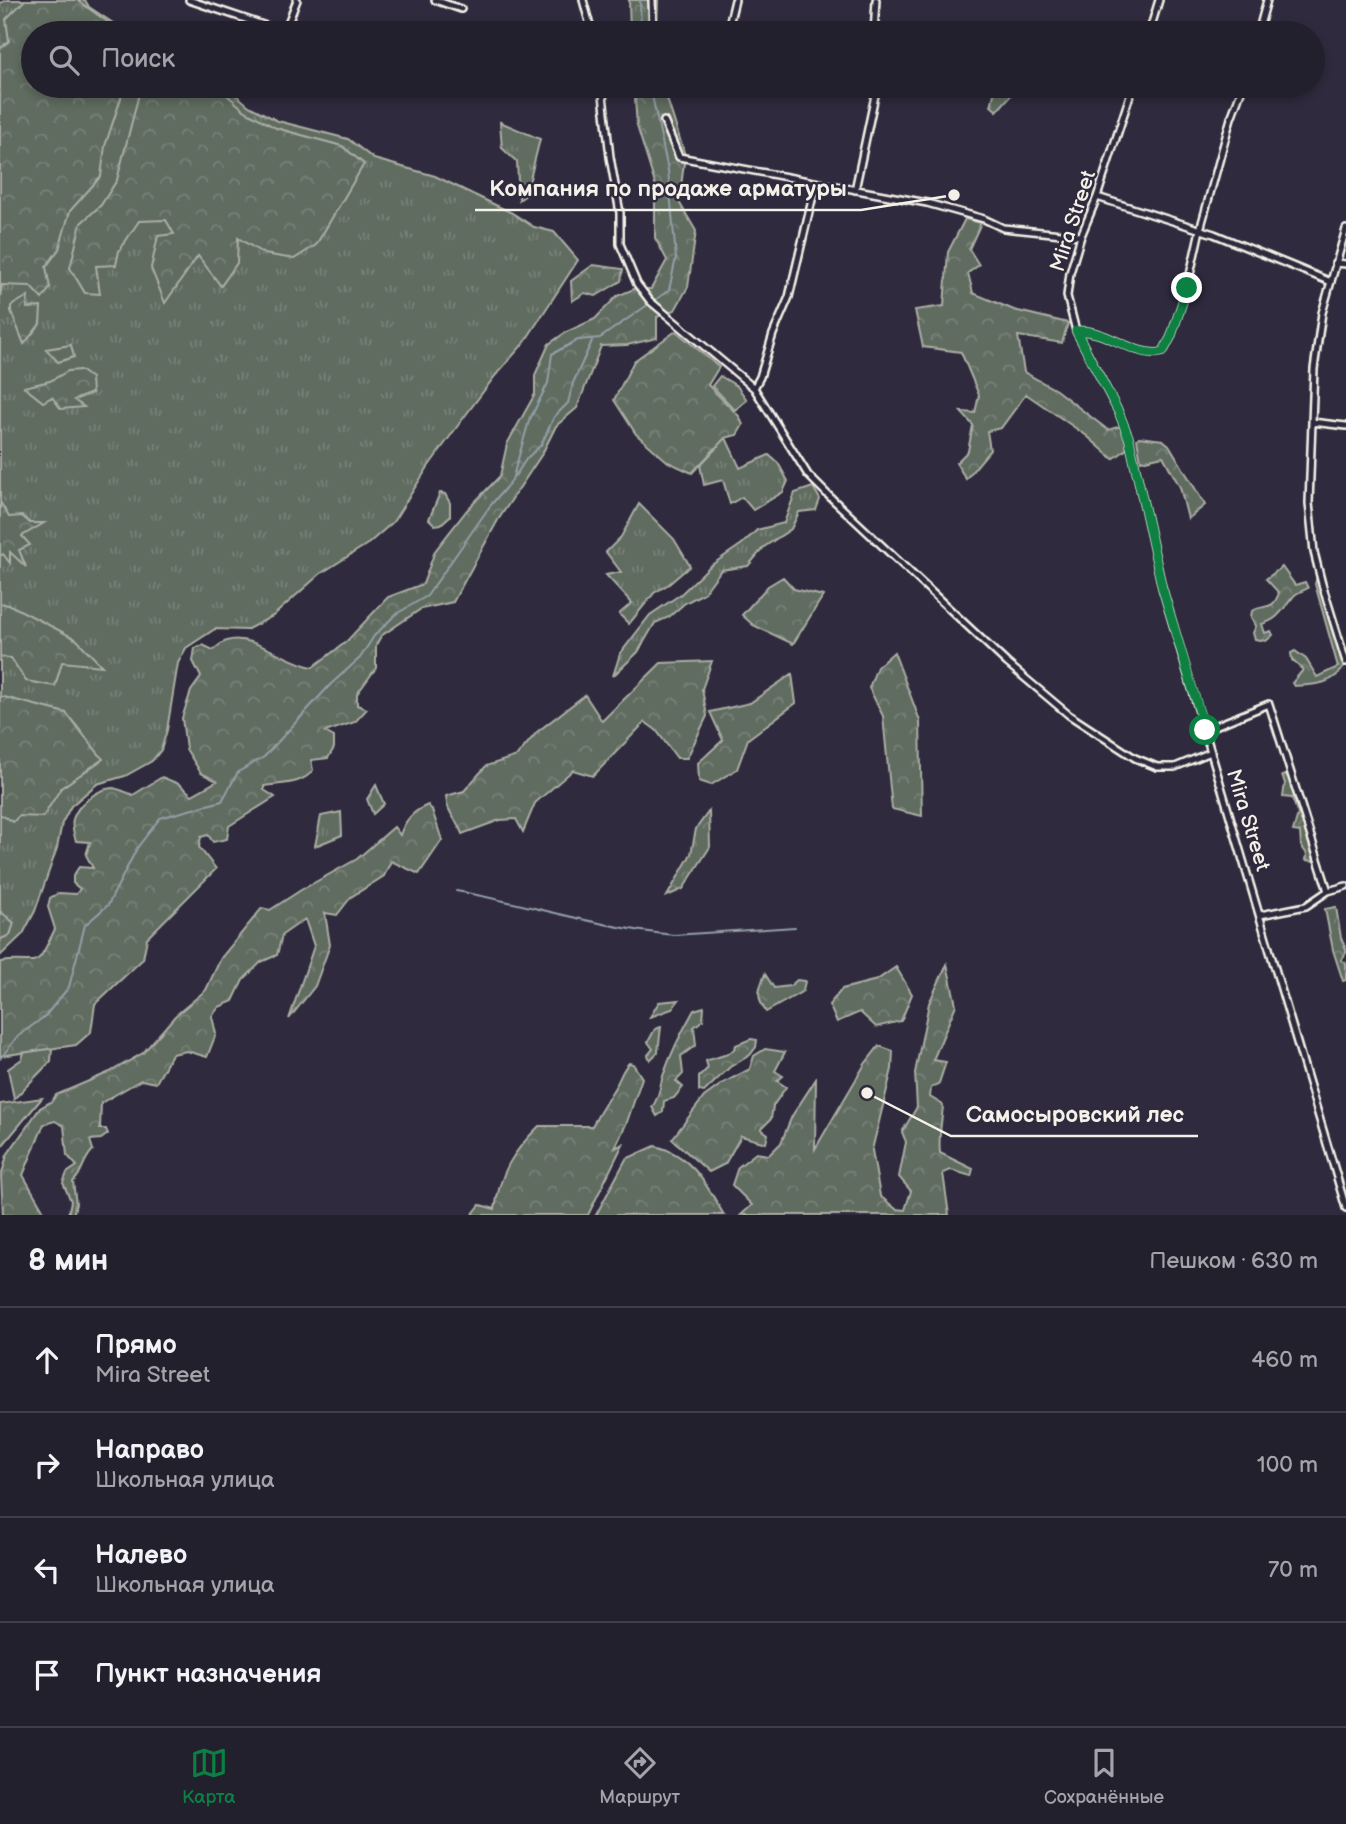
<!DOCTYPE html>
<html lang="ru">
<meta charset="utf-8">
<style>
body{margin:0;font-family:"Balsamiq Sans",sans-serif;background:#2b2836;color:#f1f3f6}
.stop{position:absolute;width:21px;height:21px;margin:-16px;border:5px solid #0b8043;border-radius:50%;background:#fff}
.stop.end{background:#0b8043;border-color:#fff;box-shadow:0 2px 7px #0008}
.list{margin:0;padding:0;list-style:none}
h2{display:flex;justify-content:space-between;align-items:center;height:91px;margin:0;padding:0 28px;font-size:30px}
h2 small{font-size:23px;font-weight:400;color:#a3a3aa}
.list li{display:grid;grid-template-columns:46px 1fr auto;gap:21px;align-items:center;box-sizing:border-box;height:105px;padding:0 28px;border-top:2px solid #403e4a}
.list b{display:block;font-size:26px;white-space:nowrap}
.list p{margin:0;font-size:23px;white-space:nowrap;color:#a3a3aa}
.list em{font-size:23px;font-style:normal;color:#a3a3aa}
.icon{flex:none;width:38px;height:38px;fill:none;stroke:currentColor;stroke-width:2;stroke-linecap:round;stroke-linejoin:round}
.map{position:relative;flex:none;width:1346px;height:1215px;overflow:hidden}
.search{position:absolute;background:#23202e;box-shadow:0 4px 10px #0003;left:21px;right:21px;top:21px;height:77px;display:flex;align-items:center;gap:18px;box-sizing:border-box;padding:0 24px;border-radius:38px;color:#a3a3aa;font-size:26px}
.sheet{height:511px;background:#23202e}
nav{display:flex;justify-content:space-around;align-items:center;box-sizing:border-box;height:98px;border-top:2px solid #403e4a;background:#23202e;font-size:19px;color:#a3a3aa}
nav a{display:grid;justify-items:center;gap:4px}
nav .on{color:#0b8043}
.map>svg:first-child{display:block}
.grass{fill:url(#grass-tufts);stroke:#aaaea4;stroke-width:2}
.forest{fill:url(#forest-crowns);stroke:#aaaea4;stroke-width:2}
.park{fill:#616c61;stroke:#aaaea4;stroke-width:2}
.lines{fill:none;stroke-linecap:round;stroke-linejoin:round}
.stream{stroke:#929fa7;stroke-width:2}
.minor-casing{stroke:#f4f1e8;stroke-width:10}
.minor{stroke:#2f2a3d;stroke-width:5}
.route{stroke:#0b8043;stroke-width:9}
.labels{text-anchor:middle;dominant-baseline:central;stroke-width:5;stroke-linejoin:round;paint-order:stroke}
.street-label{font-size:21px;fill:#f4f1e8;stroke:#2f2a3d}
.leader{fill:none;stroke:#f4f1e8;stroke-width:2.5}
.callout-dot{fill:#f4f1e8;stroke:#2f2a3d;stroke-width:2.5}
.callout-label{font-size:23px;text-anchor:middle;font-weight:bold;fill:#f4f1e8;stroke:#2f2a3d;stroke-width:5;stroke-linejoin:round;paint-order:stroke}
</style>
<div class="map">
<svg width="1346" height="1215" viewBox="0 0 1346 1215">
<defs>
<pattern id="grass-tufts" width="24" height="20" patternUnits="userSpaceOnUse" patternTransform="scale(1.75)"><rect width="24" height="20" fill="#616c61"/><path d="M3 7l-1-3M5 7V3M7 7l1-3M15 17l-1-3M17 17v-4M19 17l1-3" fill="none" stroke="#788178"/></pattern>
<pattern id="forest-crowns" width="20" height="18" patternUnits="userSpaceOnUse" patternTransform="scale(1.75)"><rect width="20" height="18" fill="#616c61"/><path d="M2 6a3 3 0 1 1 6 0M12 15a3 3 0 1 1 6 0" fill="none" stroke="#788178"/></pattern>
</defs>
<rect width="100%" height="100%" fill="#2f2a3d"/>
<filter id="ink" filterUnits="userSpaceOnUse"><feTurbulence type="fractalNoise" baseFrequency=".0143" numOctaves="2"/><feDisplacementMap in="SourceGraphic" scale="14" xChannelSelector="R" yChannelSelector="G"/><feConvolveMatrix kernelMatrix="1 2 1 2 8 2 1 2 1" color-interpolation-filters="sRGB"/></filter>
<g filter="url(#ink)">
<path class="grass" d="M7,0h78l4,7 39,26h-95v53h193l23,20 29,15 70,18 26,20 61,17 77,37 22,14 20,5 24,28 -54,83 -29,33 -36,48 -31,43 -35,55 -24,21 -49,31 -47,42 -27,14 -31,-1 -29,19 -8,15 -11,67 -6,20 -9,11 -27,15 -28,8 -26,22 -9,17 -5,25 -22,63 -12,23 -23,22v-953z
M500,122l40,17 -14,56 -7,5 -2,-38 -15,-14z
M726,438l14,30 29,-13 9,8 10,18 -5,11 -30,18 -11,-13 -12,7 -7,-24 -19,5 -4,-20z
M813,487l7,12 -4,11 -17,2 -8,17 -27,18 -16,19 -27,4 -17,23 -19,10 -16,14 -14,6 -17,29 -25,24 7,-22 30,-39 31,-21 29,-28 32,-22 15,-14 27,-7 11,-30z
M639,504l35,35 16,27 -21,18 -15,9 -25,31 -10,-10 13,-11 -26,-28 15,-3 -15,-20 15,-15z
M376,785l8,19 -11,10 -6,-15z
M341,812l1,23 -27,11 6,-30z
M52,1048l-1,13 -37,38 -6,-30 14,-10 2,-7z"/>
<path class="forest" d="M25,0h52l46,33h-90v53h92l-20,60 -4,30 -31,35 -11,38 -13,18 4,21 -8,11 -12,-13 -28,-1 -2,12v-248l9,-8 -3,-22z
M629,0h29l-1,33h-27z
M141,86h76l27,24 32,18 66,18 22,18 -48,81 -22,14 -30,-5 -26,-16 -1,25 -16,23 -23,-30 -33,47 -14,-35 7,-32 16,-2 -8,-14 -27,1 -20,30 -3,14 -20,1 4,28 -15,-1 -15,-25 11,-45 20,-18 16,-25z
M634,86h29l22,69 -6,47 17,29 -8,56 -13,23 -18,7v21l-30,7 -26,1 -24,62 -21,18 -14,28 -44,66 -45,82 -32,7 -40,27 -5,9v23l-19,26v11l10,4 -12,13 -30,10 9,5v11l-6,10 -17,2 2,10c-10,15 -32,13 -49,16v4l11,7 -46,29 -2,13 -14,3 -5,-7 -7,2 -2,10 17,22 -69,69 -4,21 -48,45 -4,28 -15,13 -76,11v-94c42,-6 33,13 55,-33l-7,-22 2,-9 9,-5 17,1 4,-5 -7,-6v-7l6,-9 14,1 -7,-13 4,-13 -14,-1c-2,-7 -5,-15 -3,-22 4,-14 24,-30 39,-31 6,0 15,5 21,7l29,-18 17,7 13,11 25,-14 -16,-8 -15,-24 -4,-31 9,-27 10,-14 -8,-16 2,-13 8,-3 10,5c4,-3 9,-8 14,-9 23,-9 62,23 86,26l33,-25 42,-45 35,-13 12,-33 32,-41 33,-34 7,-32 28,-50v-19l14,-31 17,-12 29,-13 22,-23 17,-7h17l16,-29 -12,-22v-54l-18,-58z
M996,86h12l5,7 -16,18 -6,-5z
M965,219l16,4 -12,26 10,16 -11,8 5,20 41,17 54,13 -6,20 -44,-7 6,36 32,18 52,40 16,-5 3,24 -14,10 -26,-23 -61,-42 -25,34 -14,3 3,19 -24,29 -10,-16 12,-12 5,-26 -12,-13 14,1 4,-18 -18,-43 -38,-5 -8,-37 29,-4 4,-54z
M593,265l30,4 -2,12 -25,15 -11,-3 -13,8 -1,-20z
M28,296l-1,12 14,-1 -1,17 -16,20 -13,-33v-5z
M676,331l43,36 -11,18 31,31 4,9 -6,10 -12,3 -33,35 -24,-11 -32,-28 -22,-34 20,-39z
M71,345l3,12 -16,5 -12,-13z
M80,370l11,8 1,15 -18,7 10,7 -23,2 -9,-12 -9,5 -19,-15 26,-6 18,-10z
M1139,437l24,3 6,5 36,60 -17,14 -8,-32 -17,-31 -22,5 -4,-22z
M440,493l5,1 5,9v13l-9,8 -6,1 -6,-6z
M0,502l9,15 13,-1 8,7h14l-22,13 8,9 -11,5 7,17 -16,-15v11l-7,-9 -3,2z
M1282,567l13,18 10,-3 3,6c-5,3 -12,4 -15,9 -11,13 -14,22 -31,27l3,9 6,-2 2,4 -7,6 -11,-2 -2,-6 3,-7 -5,-9 1,-6c14,-8 20,1 27,-18l-13,-14z
M783,577l11,12 29,7 -30,48 -40,-19 -11,-10 26,-29z
M1317,577l28,88c-11,20 -31,20 -51,21l-2,-3 11,-13 -11,-10 -1,-7 4,-2 11,8 11,18 21,-10 -23,-83z
M0,603l12,3 64,33 26,27 -40,-4 -7,24 -29,-5 -15,-23 -11,-1z
M894,652l26,69 2,95 -30,-7 -9,-93 -14,-28 8,-21z
M712,661l-10,28 5,27 -20,42h-10l-21,-28 -11,-8 -52,54 -20,-6 -38,33 -12,29 -7,-13 -16,1 -38,14c-5,-16 -15,-19 -16,-38l18,-5 22,-25 31,-10 20,-24 48,-37 17,26 59,-58z
M792,674l4,29 -48,36 -11,30 -26,16 -12,-4 -1,-18 25,-23 -13,-28 40,-9z
M0,696l66,17 37,46 -42,29 -18,29 -24,-1 -6,6 -13,-8z
M1289,774l26,87 -9,-1 1,-6 -6,-8 -1,-14 -7,-1 5,-17 -6,-16 -9,-1 2,-14 -3,-7z
M428,805l4,5 10,30 -23,34 -28,-13 -7,15 -33,21 -14,18 -12,-2 5,32 -15,41 -26,33 25,-73 -9,-27 -23,16 -5,20 -16,7 -18,18 -10,21 -14,6 -7,9 4,18 -9,23 -20,-6 -15,3 -16,29 -15,-3 -40,23 -1,26h6l2,5 -7,5 -11,1 3,10c-11,11 -9,21 -20,32l3,22 -3,11h-5l3,-14 -8,-18 4,-10 10,-7 -10,-11 -3,-29 -9,-5 -11,3 -21,51 23,40h-43l-2,-38 6,-22 33,-47 12,-7 4,-6 54,-23 33,-19 32,-37 31,-26 15,-32 41,-50 8,2 31,-20 56,-31 37,-32 6,8c5,-15 13,-24 28,-30z
M709,811l1,36 -27,42 -16,7 24,-42 5,-25z
M1336,907l5,31 5,11v4l-5,7 5,3v17l-3,1 -10,-31 -8,-41z
M0,911l14,12 -4,12 -9,4 -1,4z
M947,964l9,41 -23,55 13,2 -7,21 -8,5 -1,9 13,8c-1,17 -5,31 -3,48l33,16 -2,7 -20,-6 -8,3 6,42h-208l11,-10 -20,-20 6,-18 18,-14 13,2 12,-12 11,-27 24,-37 -1,70 50,-85 14,-18 14,5 -1,18 -20,81 8,46 16,13 9,1 6,-19 -12,-14 7,-35 -4,-10 15,-25 -2,-34 14,-70z
M896,967l16,27 -11,27 -25,6 -16,-15 -23,10 -8,-17 13,-16 35,-9z
M765,974l9,14 16,-2 7,-6 8,1 -2,10 -37,21c-10,-15 -8,-21 -1,-38z
M679,1000l-7,9 -22,8 9,-15z
M704,1007l-1,13 -9,7 2,18 -15,11 2,18 -7,7 7,6 -9,11 -10,3 -1,11 -6,4 -5,-9c8,-10 7,-19 11,-31 8,-23 19,-45 31,-66z
M661,1027l-3,25 -8,8 -2,-5 5,-6 -5,-7 7,-13z
M751,1039l6,1 -1,7 -6,8 -20,12 -26,25 -5,-1v-14l9,-9 -2,-7c10,-5 26,-4 30,-16z
M765,1049l20,3 -10,19 8,5 -6,5 9,6 -13,19 -2,13 -10,10 7,5 -2,9 -25,-7 -16,28 -16,8 -37,-33 32,-42 19,-14 27,-14 4,-13z
M629,1063l4,1 9,14 -15,44 -12,26 8,-4 -35,71h-116l8,-10 15,4c5,-37 18,-57 44,-83h53c8,-14 15,-26 23,-39 6,-9 6,-16 14,-24z
M42,1098l-40,48 -2,4v-46z
M655,1146c37,9 51,38 69,69h-128l30,-56z"/>
<path class="park" d="M720,376l17,10 10,14 -12,10 -23,-24z"/>
<g class="lines">
<path class="stream" d="M640,0l1,33
M650,86l18,84 8,88 -7,32 -15,11
M515,476l12,-18 14,-13 13,-28 14,-14 5,-20 19,-42
M456,891c73,13 144,37 218,44l121,-8
M0,1059l16,-21 29,-22 24,-29 16,-62 23,-20 29,-57 23,-30 62,-17 16,-29 26,-15 67,-73 29,-26 14,-22 22,-22 31,-18 63,-90 22,-26 17,-59 19,-38 4,-29 26,-14 22,-2 49,-34"/>
<g class="minor-casing">
<path id="minor" d="M189,0l98,33
M435,0l26,9
M583,0l9,33
M652,0l1,33
M285,31l12,-31
M727,33l8,-33
M874,33l2,-33
M1149,33l10,-33
M1258,33l9,-33
M431,86l3,1
M602,86l8,71 10,56v31l17,40 13,17 104,87 54,87 20,20 179,168 62,52 66,43 22,9h18l36,-15
M1133,86l-36,111 -16,39 -11,37 -3,23 9,35 43,82 10,25 33,149 184,621
M664,121l15,36 248,46 57,16 19,9 78,8
M855,190l22,-104
M1097,197l117,37 117,48
M1346,229l-24,84 -8,56 -5,134 5,49 8,32 24,78
M1335,263l11,1
M1076,331c31,-3 59,28 87,21l8,-15 16,-49 13,-58 31,-112 12,-32
M754,388l6,-11 13,-43 16,-37 27,-114
M1312,422l34,4
M1205,730l64,-26 59,187
M1260,915l46,-9 22,-15 18,-5"/>
</g>
<use href="#minor" class="minor"/>
</g>
</g>
<g class="lines" filter="url(#ink)">
<path class="route" d="M1187,288l-16,49 -8,15c-28,7 -56,-24 -87,-21l43,82 10,25 33,149 43,143"/>
</g>
<g class="labels">
<g class="street-label">
<text transform="translate(1073 221) rotate(-72)">Mira Street</text>
<text transform="translate(1248 820) rotate(73)">Mira Street</text>
</g>
</g>
<path class="leader" d="M954 195L861 210H475M867 1093L951 1136H1198"/>
<g class="callout-dot">
<circle cx="954" cy="195" r="7"/>
<circle cx="867" cy="1093" r="7"/>
</g>
<g class="callout-label">
<text x="668" y="196">Компания по продаже арматуры</text>
<text x="1075" y="1122">Самосыровский лес</text>
</g>
</svg>
<div class="stop" style="left:1205px;top:730px"></div>
<div class="stop end" style="left:1187px;top:288px"></div>
<div class="search"><svg class="icon" aria-label="search" viewBox="0 0 24 24"><circle cx="10" cy="10" r="6"/><path d="M15 15l6 6"/></svg>Поиск</div>
</div>
<section class="sheet">
<h2>8 мин<small>Пешком · 630 m</small></h2>
<ul class="list">
<li><svg class="icon" aria-label="ahead" viewBox="0 0 24 24"><path d="M12 20V5M6 11l6-6 6 6"/></svg><div><b>Прямо</b><p>Mira Street</p></div><em>460 m</em></li>
<li><svg class="icon" aria-label="right" viewBox="0 0 24 24"><path d="M7 20v-9h11M14 6l5 5-5 5"/></svg><div><b>Направо</b><p>Школьная улица</p></div><em>100 m</em></li>
<li><svg class="icon" aria-label="left" viewBox="0 0 24 24"><path d="M17 20v-9H6M10 6l-5 5 5 5"/></svg><div><b>Налево</b><p>Школьная улица</p></div><em>70 m</em></li>
<li><svg class="icon" aria-label="arrive" viewBox="0 0 24 24"><path d="M6 21V4h12l-3 4 3 4H6"/></svg><div><b>Пункт назначения</b></div></li>
</ul>
</section>
<nav>
<a class="on"><svg class="icon" aria-label="map" viewBox="0 0 24 24"><path d="M3 6l6-2 6 2 6-2v14l-6 2-6-2-6 2zM9 4v14M15 6v14"/></svg>Карта</a>
<a><svg class="icon" aria-label="directions" viewBox="0 0 24 24"><path d="M12 3l9 9-9 9-9-9zM9 14v-3h6M13 9l2 2-2 2"/></svg>Маршрут</a>
<a><svg class="icon" aria-label="saved" viewBox="0 0 24 24"><path d="M7 4h10v16l-5-4-5 4z"/></svg>Сохранённые</a>
</nav>
